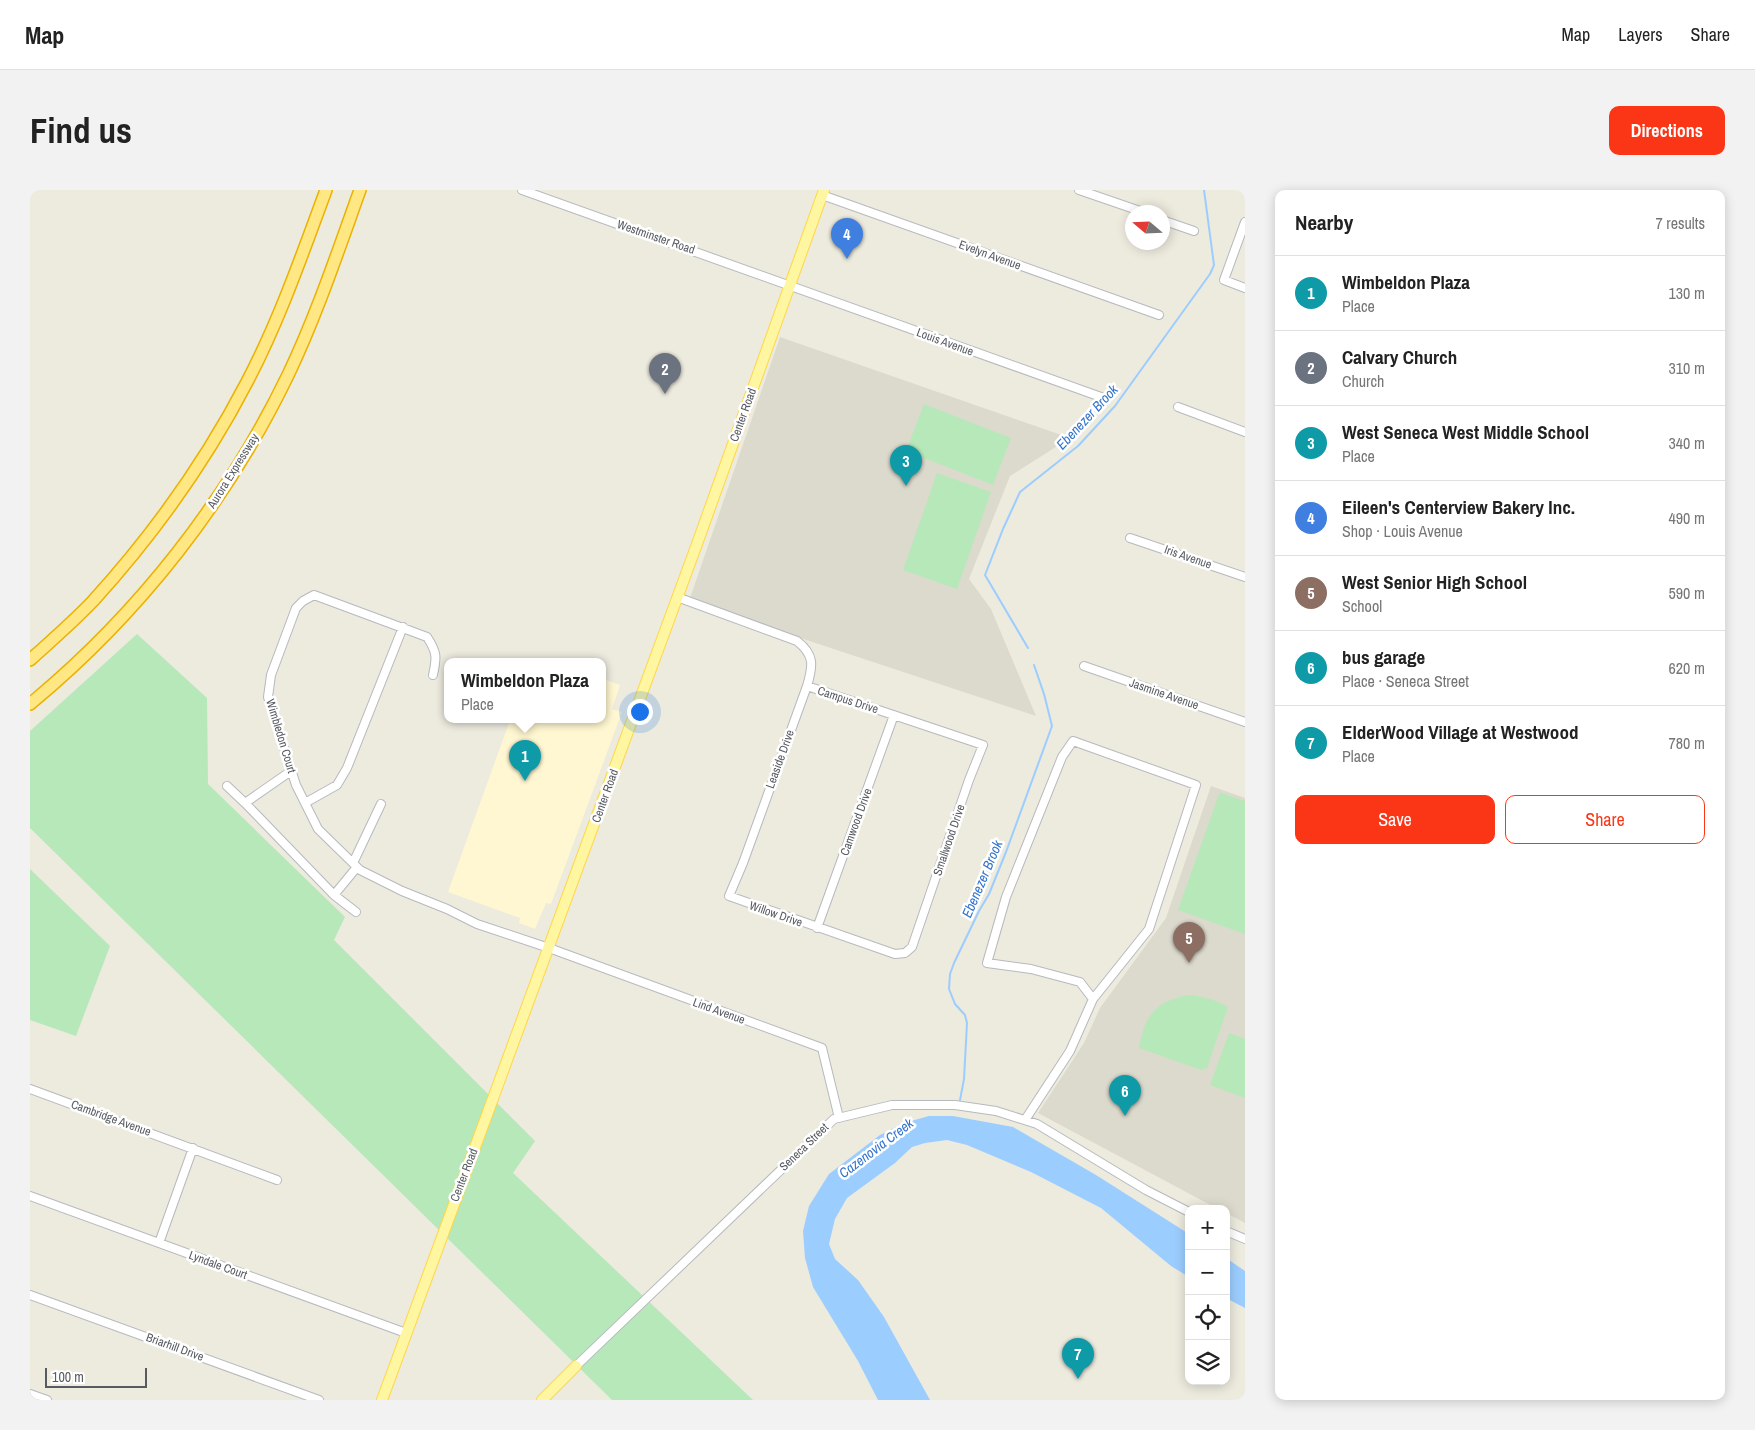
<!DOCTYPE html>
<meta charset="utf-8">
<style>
body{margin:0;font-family:"Archivo Narrow",sans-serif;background:#f2f2f2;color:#222}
.controls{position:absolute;right:15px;bottom:15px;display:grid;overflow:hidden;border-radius:10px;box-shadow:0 2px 12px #0003}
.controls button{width:45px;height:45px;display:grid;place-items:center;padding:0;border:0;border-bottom:1px solid #e0e0e0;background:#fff;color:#222;font:25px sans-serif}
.compass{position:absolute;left:1095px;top:15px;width:45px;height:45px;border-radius:50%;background:#fff;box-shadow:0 2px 12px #0003;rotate:289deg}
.scale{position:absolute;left:15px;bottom:12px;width:102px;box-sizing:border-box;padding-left:5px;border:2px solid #575b61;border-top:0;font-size:14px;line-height:18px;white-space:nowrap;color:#575b61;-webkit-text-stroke:4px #fff;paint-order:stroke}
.you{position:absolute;left:609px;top:521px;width:18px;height:18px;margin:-12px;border:4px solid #fff;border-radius:50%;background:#1a73e8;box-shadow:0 0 0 8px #1a73e833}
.badge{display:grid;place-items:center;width:32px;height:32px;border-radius:50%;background:#fb3616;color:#fff;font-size:16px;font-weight:700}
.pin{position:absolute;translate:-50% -41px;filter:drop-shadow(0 1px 2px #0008)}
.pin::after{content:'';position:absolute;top:26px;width:18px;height:15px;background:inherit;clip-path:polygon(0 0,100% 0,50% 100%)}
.popup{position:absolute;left:414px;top:468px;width:162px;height:65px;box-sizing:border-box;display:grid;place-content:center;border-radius:10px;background:#fff;filter:drop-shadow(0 1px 4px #0005);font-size:16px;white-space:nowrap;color:#767676}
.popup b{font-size:19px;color:#222}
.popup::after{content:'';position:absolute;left:50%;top:100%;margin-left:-10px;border:10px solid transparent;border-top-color:#fff}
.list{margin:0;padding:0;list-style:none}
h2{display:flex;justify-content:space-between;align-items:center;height:65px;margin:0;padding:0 20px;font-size:21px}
h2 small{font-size:16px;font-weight:400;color:#767676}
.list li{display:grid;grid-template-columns:32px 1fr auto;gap:15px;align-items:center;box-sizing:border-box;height:75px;padding:0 20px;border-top:1px solid #e0e0e0}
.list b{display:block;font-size:19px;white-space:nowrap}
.list p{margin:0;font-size:16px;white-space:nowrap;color:#767676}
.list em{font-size:16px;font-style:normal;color:#767676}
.actions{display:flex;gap:10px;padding:15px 20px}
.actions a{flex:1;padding:11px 0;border:1px solid #fb3616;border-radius:10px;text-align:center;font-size:18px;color:#fb3616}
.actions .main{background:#fb3616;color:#fff}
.icon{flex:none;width:28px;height:28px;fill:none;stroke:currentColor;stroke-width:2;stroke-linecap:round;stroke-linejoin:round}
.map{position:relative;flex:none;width:1215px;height:1210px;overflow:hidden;border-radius:10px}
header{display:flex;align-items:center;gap:30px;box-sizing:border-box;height:70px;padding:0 25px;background:#fff;border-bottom:1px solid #e0e0e0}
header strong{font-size:24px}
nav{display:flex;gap:28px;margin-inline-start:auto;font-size:18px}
.intro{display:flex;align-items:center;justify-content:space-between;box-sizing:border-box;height:120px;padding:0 30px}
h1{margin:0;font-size:35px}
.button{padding:12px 22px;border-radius:10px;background:#fb3616;color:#fff;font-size:18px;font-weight:700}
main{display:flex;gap:30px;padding:0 30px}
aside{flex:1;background:#fff;border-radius:10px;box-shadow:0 2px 12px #0003}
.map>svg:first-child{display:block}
.commercial{fill:#fff7d1}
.education{fill:#dcdacd}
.green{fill:#b7e8ba}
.water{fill:#9ccdff}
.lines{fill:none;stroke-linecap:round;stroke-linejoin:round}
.stream{stroke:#9ccdff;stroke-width:2}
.minor-casing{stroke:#b6b9bf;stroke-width:10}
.major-casing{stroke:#ffd745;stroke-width:12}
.highway-casing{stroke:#ebb100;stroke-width:14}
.minor{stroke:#fff;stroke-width:8}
.major{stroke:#fff6a1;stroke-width:10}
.highway{stroke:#ffe783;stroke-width:11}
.labels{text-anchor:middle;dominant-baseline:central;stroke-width:5;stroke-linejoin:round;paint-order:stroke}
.street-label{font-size:12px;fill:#575b61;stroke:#fff}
.water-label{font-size:14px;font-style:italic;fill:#3374ce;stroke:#fff}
</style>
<header>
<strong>Map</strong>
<nav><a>Map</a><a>Layers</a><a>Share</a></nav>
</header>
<div class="intro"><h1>Find us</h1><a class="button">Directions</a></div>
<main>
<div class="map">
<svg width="1215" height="1210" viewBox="0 0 1215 1210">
<rect width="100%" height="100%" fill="#edeade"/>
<path class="commercial" d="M573,489l17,6 -8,24 10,3 -71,192 -5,-1 -11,26 -16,-6 1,-5 -72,-26 62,-172h92z"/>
<path class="education" d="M750,147l290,101 -60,38 -41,103 22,30 45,107 -347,-115z
M1181,596l34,12v425l-19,-10v-4h-8l-180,-96 46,-70 16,-35 66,-90z"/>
<path class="green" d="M894,214l87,34 -18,47 -87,-34z
M907,283l54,19 -34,97 -54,-19z
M107,444l70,64 1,86 137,133 -11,23 201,201 -22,32 240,227h-141l-582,-572v-97z
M1191,603l24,8v133l-67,-24 41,-116z
M0,679l80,77 -34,90 -46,-16z
M1157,805c16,1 27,4 41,12l-21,61 -6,2 -62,-22c6,-33 15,-45 48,-53z
M1199,843l16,6v59l-35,-13z"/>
<path class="water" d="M899,926h24l60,11 83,48 93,59v43l-18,-11 -70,-58 -70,-36 -64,-27 -20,-5 -22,3 -13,4 -17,16 -48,35 -12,21 -6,25 6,15 23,21 26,37 46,83h-52l-20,-39 -45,-74 -8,-29 -2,-27 6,-25 20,-32 51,-39 24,-12z
M1196,1068l19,13v37l-19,-10z"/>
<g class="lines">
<path class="stream" d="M998,458l-43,-73 18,-46 17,-37 58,-46 37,-40 95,-132 4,-9 -10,-75
M930,910l4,-21 3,-56 -2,-8 -10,-11 -6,-15 1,-15 4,-11 25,-52 10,-17 17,-42 46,-126 -8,-32 -10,-29"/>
<g class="minor-casing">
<path id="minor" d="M492,0l579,207
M1049,0l64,22
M792,5l337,120
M1132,30l32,11
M1215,32l-21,58 21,8
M1148,217l67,25
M1100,348l115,39
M647,407l120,44c18,14 16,25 10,45l-64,177 -14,33 166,58 10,-1 7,-6 57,-167 14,-35 -176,-59
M1054,476l161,56
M403,485c4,-18 4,-23 -6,-38l-113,-42 -11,6 -7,7 -25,67 -3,22 28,88 22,44 42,41 42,21 45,18 30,15 72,24 273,100 17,70
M261,581l-46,32 89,92 23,-28
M197,596l18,17
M275,613l32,-18 10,-17 56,-141
M323,673l28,-59
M304,705l22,17
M787,738l77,-213
M0,899l247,91
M995,930l45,-69 23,-52 56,-70 47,-144 -123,-44 -11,16 -56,140 -19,66 44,6 49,13 13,17
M0,1006l376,137
M1196,1041l19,8
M129,1053l34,-95
M0,1105l289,105
M546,1176l258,-247 58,-14h63l41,6 41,13 109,66 43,22
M0,1204l17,6"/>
</g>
<g class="major-casing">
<path id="major" d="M352,1210l315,-856 127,-354
M512,1210l34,-34"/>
</g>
<g class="highway-casing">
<path id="highway" d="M0,470c21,-19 43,-38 63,-59 60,-66 113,-140 154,-219 32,-61 55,-127 79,-192
M0,514c109,-90 198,-204 259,-331 28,-59 49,-122 71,-183"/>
</g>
<use href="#minor" class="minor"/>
<use href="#major" class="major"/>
<use href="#highway" class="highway"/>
</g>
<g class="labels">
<g class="street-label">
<text transform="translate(626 47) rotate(19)">Westminster Road</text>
<text transform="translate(960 65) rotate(20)">Evelyn Avenue</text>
<text transform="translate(915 152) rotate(20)">Louis Avenue</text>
<text transform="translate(713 225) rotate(-70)">Center Road</text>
<text transform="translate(203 281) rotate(-58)">Aurora Expressway</text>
<text transform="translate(1158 367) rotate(19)">Iris Avenue</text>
<text transform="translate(1134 504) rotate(19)">Jasmine Avenue</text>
<text transform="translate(818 510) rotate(18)">Campus Drive</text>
<text transform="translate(251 546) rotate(73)">Wimbledon Court</text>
<text transform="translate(750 569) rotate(-70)">Leaside Drive</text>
<text transform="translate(575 606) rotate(-70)">Center Road</text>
<text transform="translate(826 632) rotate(-70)">Camwood Drive</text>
<text transform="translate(919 650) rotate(-71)">Smallwood Drive</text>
<text transform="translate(746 724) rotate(19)">Willow Drive</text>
<text transform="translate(689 821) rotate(20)">Lind Avenue</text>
<text transform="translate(81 928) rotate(20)">Cambridge Avenue</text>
<text transform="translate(774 957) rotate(-44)">Seneca Street</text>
<text transform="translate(434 985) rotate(-69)">Center Road</text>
<text transform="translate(188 1075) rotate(20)">Lyndale Court</text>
<text transform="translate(145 1157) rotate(20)">Briarhill Drive</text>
</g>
<g class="water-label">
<text transform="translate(1057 227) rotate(-47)">Ebenezer Brook</text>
<text transform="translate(952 689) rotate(-67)">Ebenezer Brook</text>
<text transform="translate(846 958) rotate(-37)">Cazenovia Creek</text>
</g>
</g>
</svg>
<div class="controls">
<button>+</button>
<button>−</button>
<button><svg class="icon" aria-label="locate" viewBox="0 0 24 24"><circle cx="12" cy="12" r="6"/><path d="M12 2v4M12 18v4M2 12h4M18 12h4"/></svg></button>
<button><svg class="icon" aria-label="layers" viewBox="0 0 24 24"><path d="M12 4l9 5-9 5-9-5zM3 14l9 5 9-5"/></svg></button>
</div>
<svg class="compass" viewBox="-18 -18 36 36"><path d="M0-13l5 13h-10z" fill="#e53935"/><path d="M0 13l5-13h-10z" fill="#767676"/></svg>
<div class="scale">100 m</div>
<div class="you"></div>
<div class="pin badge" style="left:495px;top:591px;background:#0f9aa8">1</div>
<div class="popup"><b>Wimbeldon Plaza</b>Place</div>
<div class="pin badge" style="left:635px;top:204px;background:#6b7280">2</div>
<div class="pin badge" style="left:876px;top:296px;background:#0f9aa8">3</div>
<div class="pin badge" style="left:817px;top:69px;background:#3f7fe0">4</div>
<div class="pin badge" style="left:1159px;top:773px;background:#8d6e63">5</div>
<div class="pin badge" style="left:1095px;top:926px;background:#0f9aa8">6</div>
<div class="pin badge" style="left:1048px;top:1189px;background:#0f9aa8">7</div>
</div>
<aside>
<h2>Nearby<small>7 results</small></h2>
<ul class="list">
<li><span class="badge" style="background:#0f9aa8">1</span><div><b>Wimbeldon Plaza</b><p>Place</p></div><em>130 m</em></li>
<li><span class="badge" style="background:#6b7280">2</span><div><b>Calvary Church</b><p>Church</p></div><em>310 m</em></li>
<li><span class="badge" style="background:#0f9aa8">3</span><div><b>West Seneca West Middle School</b><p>Place</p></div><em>340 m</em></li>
<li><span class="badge" style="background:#3f7fe0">4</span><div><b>Eileen's Centerview Bakery Inc.</b><p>Shop · Louis Avenue</p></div><em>490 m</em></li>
<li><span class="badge" style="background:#8d6e63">5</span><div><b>West Senior High School</b><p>School</p></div><em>590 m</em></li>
<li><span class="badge" style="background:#0f9aa8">6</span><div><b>bus garage</b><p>Place · Seneca Street</p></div><em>620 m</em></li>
<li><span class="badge" style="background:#0f9aa8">7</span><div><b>ElderWood Village at Westwood</b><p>Place</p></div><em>780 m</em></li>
</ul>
<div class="actions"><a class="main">Save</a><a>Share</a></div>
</aside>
</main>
